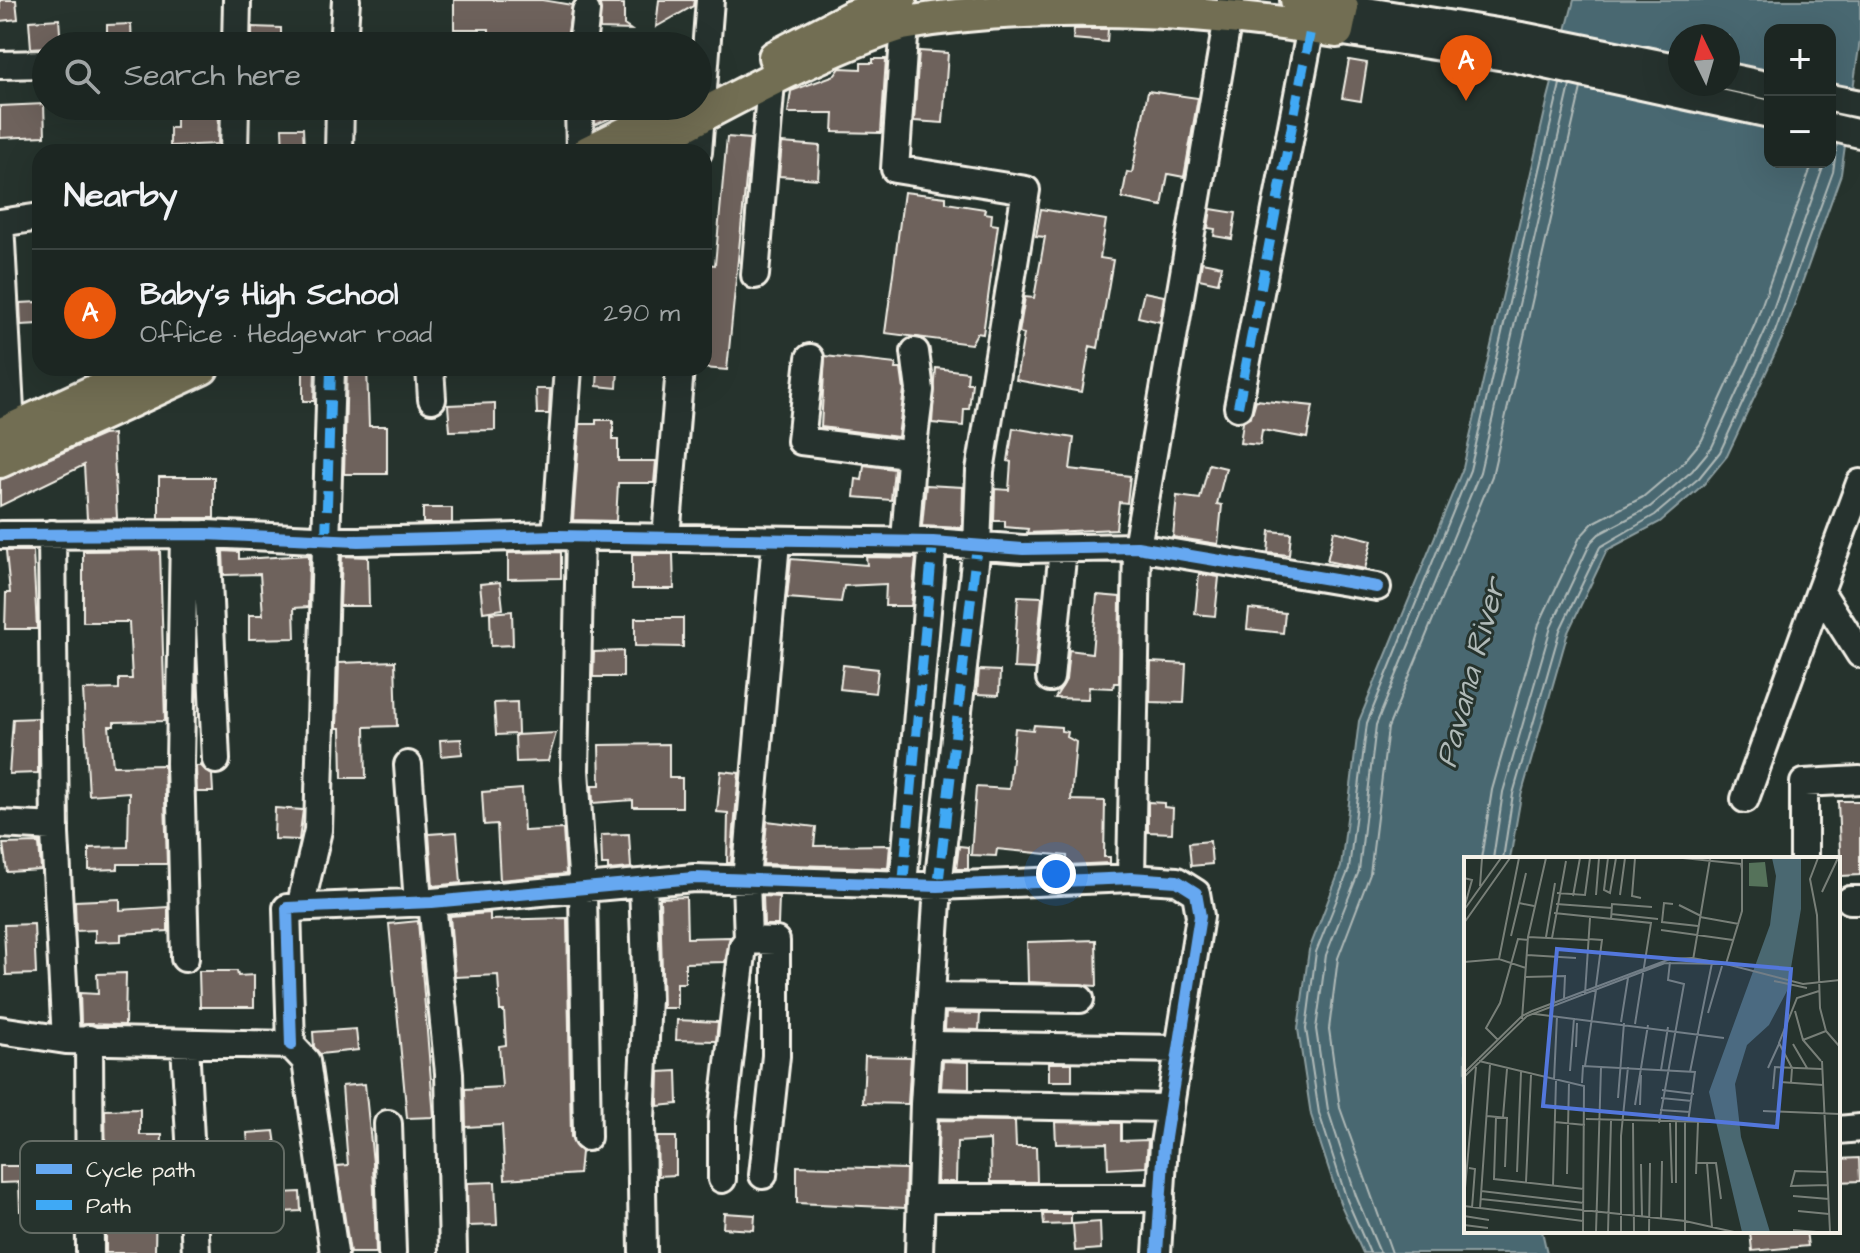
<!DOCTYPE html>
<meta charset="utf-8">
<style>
body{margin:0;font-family:"Architects Daughter",sans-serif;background:#252e2a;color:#f1f3f6}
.controls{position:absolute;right:24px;top:24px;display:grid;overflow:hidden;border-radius:16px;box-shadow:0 8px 32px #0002}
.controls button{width:72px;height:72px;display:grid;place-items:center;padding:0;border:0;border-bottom:2px solid #3a4340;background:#1c2622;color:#f1f3f6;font:40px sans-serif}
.compass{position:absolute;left:1668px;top:24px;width:72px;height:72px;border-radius:50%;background:#1c2622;box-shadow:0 8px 32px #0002;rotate:355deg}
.you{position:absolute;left:1056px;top:874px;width:28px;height:28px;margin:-20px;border:6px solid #fff;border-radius:50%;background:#1a73e8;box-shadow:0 0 0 12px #1a73e833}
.badge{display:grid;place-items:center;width:52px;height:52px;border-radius:50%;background:#ea580c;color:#fff;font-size:26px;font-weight:700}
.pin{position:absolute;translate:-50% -66px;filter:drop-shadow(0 2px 4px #0008)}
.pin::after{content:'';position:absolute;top:42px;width:28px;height:24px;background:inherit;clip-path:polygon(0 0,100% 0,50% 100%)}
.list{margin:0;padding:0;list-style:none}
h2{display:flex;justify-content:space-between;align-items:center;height:104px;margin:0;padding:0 32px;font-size:34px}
h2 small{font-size:26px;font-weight:400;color:#a0a5a5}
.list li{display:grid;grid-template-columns:52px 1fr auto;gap:24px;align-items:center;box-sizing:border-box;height:128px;padding:0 32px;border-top:2px solid #3a4340}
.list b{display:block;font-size:30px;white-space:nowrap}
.list p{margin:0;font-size:26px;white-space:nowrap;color:#a0a5a5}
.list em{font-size:26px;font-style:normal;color:#a0a5a5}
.icon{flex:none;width:44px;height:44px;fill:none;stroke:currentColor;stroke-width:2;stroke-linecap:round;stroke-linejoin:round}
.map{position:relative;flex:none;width:1860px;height:1253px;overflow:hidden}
.search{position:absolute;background:#1c2622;box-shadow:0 8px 32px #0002;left:32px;top:32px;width:680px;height:88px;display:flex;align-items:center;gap:20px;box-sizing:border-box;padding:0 28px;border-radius:44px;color:#a0a5a5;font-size:30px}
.panel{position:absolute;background:#1c2622;box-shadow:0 8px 32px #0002;left:32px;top:144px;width:680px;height:232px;border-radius:24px}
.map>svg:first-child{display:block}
.water{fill:#4a6871;stroke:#8e9fa1;stroke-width:2;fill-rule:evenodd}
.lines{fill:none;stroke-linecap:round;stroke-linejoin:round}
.shore{stroke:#b0bab8;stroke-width:2}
.building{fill:#6e625c;stroke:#f4f1e8;stroke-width:2}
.minor-casing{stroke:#f4f1e8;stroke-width:32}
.major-casing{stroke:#f4f1e8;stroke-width:38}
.minor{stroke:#26332d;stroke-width:26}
.major{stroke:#726e52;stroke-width:32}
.quiet{stroke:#3fa9f5;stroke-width:10;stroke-dasharray:20 10;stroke-linecap:butt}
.cycleway-casing{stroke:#26332d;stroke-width:17}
.cycleway{stroke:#66a8f1;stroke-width:12}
.labels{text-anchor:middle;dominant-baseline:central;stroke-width:6;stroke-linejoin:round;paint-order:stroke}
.water-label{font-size:32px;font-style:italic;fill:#b0bab8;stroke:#26332d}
.inset-road{fill:none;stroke:#787f78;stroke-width:2}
.view{fill:#5377dc;fill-opacity:0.15;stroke:#5377dc;stroke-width:4}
.inset-edge{fill:none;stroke:#f4f1e8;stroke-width:4}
.key{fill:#26332d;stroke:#646c65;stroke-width:2}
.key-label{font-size:22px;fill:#f4f1e8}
</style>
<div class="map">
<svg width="1860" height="1253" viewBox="0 0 1860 1253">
<rect width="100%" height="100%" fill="#26332d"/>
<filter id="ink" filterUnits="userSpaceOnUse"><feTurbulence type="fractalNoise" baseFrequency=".0125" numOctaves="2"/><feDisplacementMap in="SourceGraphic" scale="16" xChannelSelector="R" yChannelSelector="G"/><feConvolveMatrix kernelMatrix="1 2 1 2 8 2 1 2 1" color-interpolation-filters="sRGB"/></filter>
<g filter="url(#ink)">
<path class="water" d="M1574,0h286v40l-19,134 -58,162 -56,120 -23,28 -44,38 -53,28 -39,82 -47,164 -11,63h-44v372h76l5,22h-184l-23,-50 -29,-88 -13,-86 11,-79 32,-83 18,-146 104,-253 85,-370zM1770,30h60v132h-60zM1680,36h48v48h-48z"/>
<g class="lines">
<path class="shore" d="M1481,859l11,-69 47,-166 41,-87 13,-14 50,-26 40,-34 19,-23 53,-116 58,-162
M1493,859l10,-67 48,-165 40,-85 8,-8 51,-27 42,-36 20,-24 54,-118 59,-167
M1503,859l10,-65 47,-164 40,-83 55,-32 44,-37 21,-26 55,-120 58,-160 4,-28
M1370,1253l-23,-53 -28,-87 -13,-84 10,-77 33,-83 18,-146 103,-253 90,-386
M1380,1253l-24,-57 -28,-86 -12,-81 10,-74 33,-84 17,-146 104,-253 90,-386
M1392,1253l-52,-145 -11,-79 9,-71 32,-84 18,-146 104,-252 89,-388"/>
</g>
<path class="building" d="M0,0h16l2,19 -18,2z
M454,0h88l30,5 -6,41h-78l1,-17h-35z
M659,0h35l-1,6 -37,21z
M600,4h24v21l7,5 -31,-1z
M59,19l2,27 -30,2 -2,-27z
M131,24l1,22h-25v-21z
M252,27l29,1v18h-29z
M1074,29h34l-1,13 -34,-3z
M919,51l29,2 -5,70 -29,-2z
M873,59h13l-5,74 -48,-1 1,-19h-46l3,-22 44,-16 5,-7 21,1v-6h12z
M1349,60l18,3 -6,38 -19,-3z
M1148,91l50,7 -14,79 -16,-3 -6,32 -40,-8 5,-26 5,1z
M44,104l1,32 -45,2v-32z
M595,106h43l-43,19z
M219,110l-1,34 -48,2v-18h6v-17z
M282,128h21l1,24h-21z
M727,137l23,2 -23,231 -23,-2v-92l1,-12 10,1z
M782,143l38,3 -2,33 -39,-3z
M904,192l42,5v6l39,6 -1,4 8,1 -1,10 7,1 -15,109 -6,-1 -6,11 -86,-11z
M1041,209l65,11 -6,38 13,2 -15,88 -8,-2 -8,46 -66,-12 8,-46 -5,-1 6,-36 9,1 11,-61 -9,-1z
M1211,209l25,4 -4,26 -18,-3 1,-7 -7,-1z
M1202,262l20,4 -4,17 -19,-4z
M1144,292l20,4 -4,26 -22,-5z
M38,302l1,22 -18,1 -1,-22z
M825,356l71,8 -1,5h6l3,21 -6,47 -77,-10z
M303,368h12l-1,33h-11z
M347,368h20l2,58h18v48h-43z
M598,368h20l-1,20 -20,-2z
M936,368l32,4 -1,11h5l-3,26h-5l-1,17 -31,-3z
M536,389h14l-1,25h-12z
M1256,400l57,6 -6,32 -45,-8 -2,15 -20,-2 3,-21 8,-5z
M495,403v27l-45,1 -2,-26z
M596,420h17v20h5v21h38l-2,22h-36l-2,38 -43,-1 7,-96h16z
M1013,428l61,10 -4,31 60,7 -3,27 -8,-1 -3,27 -89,4 1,-4 -23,-2v-6h-11l1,-32 14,1 2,-28 -3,-1z
M113,434l4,84 -30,1 -3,-54 -84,41v-26l103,-45z
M1209,464l17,4 -9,36 5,1 -4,39 -45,-7 4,-41 23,3z
M864,465l30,4 -3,31 -37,-3 2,-18 6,1z
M159,477h55v41h-55z
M926,485l37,2 -1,41 -40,-2z
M423,508h29v15h-29z
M1270,531l21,2 -2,22 -21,-2z
M1334,531l38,9 -7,29 -38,-8z
M160,550l5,171 -51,1v4h-5l4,40 51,-1 3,99h-49v5l-29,1v-22l39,-1 1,-55 -40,3 -6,-105 36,-1v-10h13l-3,-57h-46v-71z
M6,551h27l4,78h-32l1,-36h4z
M223,551l16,1v7l70,-4 -1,52 -14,1 1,30 -46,1v-24h14l-3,-41 -36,1z
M561,552v26l-53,1v-26z
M632,554h41l1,35h-42z
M342,556l26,1 1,49h-29z
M866,557l50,1 -5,48h-26l1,-22 -42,2 -3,16 -54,-4 4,-39 76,6z
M1199,574l20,3 -4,39 -20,-2z
M500,582l3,27 -20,3 -3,-28z
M1097,595l23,2 -1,86h-5l-1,5 -24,-1 -1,12 -33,-1 11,-18 3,-30 23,3z
M1018,596l24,1 -7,72 -21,-1z
M1249,609l36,4 -2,20 -36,-4z
M512,611l1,34 -22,1 -1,-33z
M635,618h48v29l-48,-1z
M623,651v26h-30l1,-25z
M395,661l2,65 -32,1 1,51h-24l-1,-50h-4l2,-65z
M1151,662l35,2 -2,39 -34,-1z
M843,665l35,4 -3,24 -35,-4z
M979,670l21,1 -1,24 -22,-1z
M517,702l1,32 -22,1 -2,-32z
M38,718v55l-29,1 4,-55z
M1034,725l27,2v4l7,1 -1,5 9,5 -5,58 34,1 -1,56h6v6l-43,2v-9l-70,-7 -1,7 -25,-1 5,-68 33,2 6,-61 18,2z
M556,733l-8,28 -32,1 -1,-27z
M461,739l1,15 -21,2 -1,-16z
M669,744v34h13v29h-49v-7l-40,3 -1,-18h8l-1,-40z
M196,766h5l11,9 1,17h-16z
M721,771l18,2 -8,90h-4l1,-50 -11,-1z
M522,789l2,42 39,-2 3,45 -66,6 -3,-56 -13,1 -2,-33z
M1838,801h22v74l-19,1z
M1148,802l16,1v4l9,1 -1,25 -24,-1z
M275,808l28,2 -4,30 -25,-1z
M767,821l49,6 -2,19 76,-1 -2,23 -125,-4z
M457,832l4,51 -28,3 -4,-52z
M629,834l2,34 -23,2v-5h-6l-1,-30z
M1210,841l2,23 -21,2 -2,-23z
M39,843l2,27 -34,2 -4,-28z
M959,846l9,1v22h-12z
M763,896l16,1 -1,28h-14z
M686,897l1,41 43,-1 -5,25 -40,1v20h-8v25h-14l-3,-110z
M120,899v11l48,-3v24l-47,3v7l-26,1v-12l-19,1 -1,-30z
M490,913v7l77,-2 4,219 10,15 -2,22 -74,5 -3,-54 -36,2 -1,-38 37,-2 -3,-41 7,-1 -2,-34h-4l-2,-36 -43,2 -5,-61z
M418,921l16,196 -27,1 -18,-194z
M34,924l2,50 -30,1 -2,-50z
M1096,940l1,46 -69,-4 -1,-40z
M199,971h38l1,5 16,-1v32h-54z
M126,973l-1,52 -44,-1 -1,-31 18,1 -1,-20z
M946,1013l34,1 -1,16 -34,-1z
M677,1020l41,2 -2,19 -40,-1z
M356,1029l2,21 -38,4 -6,-7 -1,-15z
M865,1056l46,1 -3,47 -45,-1z
M943,1061l26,1v27l-28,-1z
M1049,1063h23v18h-23z
M677,1071l1,33 -20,2 1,-34z
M365,1084l8,79 3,90h-26l-13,-87 11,-1 -6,-79z
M140,1109v26h22l-1,30 -55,-1 -1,-54z
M939,1120l76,1 1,26h20l1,35h-46l-1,-42 -33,2 -1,40h-19z
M1055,1122l66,1v18l27,-1 -2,27 -38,2 -1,-26 -51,1z
M274,1131l3,21 -28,3 -2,-22z
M657,1137h19v38l-18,1z
M1859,1158l1,23 -22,1v-23z
M0,1166h26l1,16 -27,1z
M797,1166l109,3 -1,39 -108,-5z
M19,1182h55v29h-54z
M495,1182l2,43 -29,1 -1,-43z
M300,1192l1,19 -41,2v-19z
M106,1195h50l-1,58h-49z
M724,1213l31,2 -1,15 -31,-2z
M1043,1214h28v10l-27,1z
M1100,1222l1,27 -26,2 -2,-27z
M1750,1231h56l2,15 -56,5z"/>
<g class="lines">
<g class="minor-casing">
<path id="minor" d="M1343,0l-1,7 180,29 158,32
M905,23l-10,146 131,21 -46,281 -3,74 -39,341 -14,218 -5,149
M1337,31l181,28 252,55
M236,46l1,-46
M343,46l3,-46
M582,46l4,-35
M0,65l46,-1
M1728,77l42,9
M1830,98l30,6
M579,106l1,46
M1830,127l30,7
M234,152l1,-46
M339,152l1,-46
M698,152l12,-152
M0,223l11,206 6,17
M0,223l40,-6
M755,275l16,-193
M810,358l-9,83 98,12 12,8 -6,80
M430,368l2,31
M1238,407l73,-380
M911,461l9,-71 -5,-38
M1860,483l-40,108 40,63
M52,534l3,300 11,206
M184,534l-4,229 5,195
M206,534l10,226
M0,535l206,-1 152,7 198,-5 377,6 90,7 114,-2 240,40
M556,536l12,-168
M580,537l-5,233 8,120 4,247
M666,538l14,-170
M1050,678l13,-129
M408,765l10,138
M1745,799l75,-208
M0,824l55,3
M1804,859v-76l56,-3
M1131,878l6,-331 94,-547
M903,885l30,-343
M1850,900h10
M432,902l17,171 4,180
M300,908l18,-78 13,-462
M748,940l28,1v115l-13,119
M931,997l149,2
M0,1030l66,10 225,5 15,16 28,192
M89,1039l1,214
M185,1043l11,210
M291,1045l-4,-137 145,-6 262,-24 244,8 193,-8 46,3 19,12 4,23 -36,228 -7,109
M928,1045l251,4
M924,1104l246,4
M388,1124l4,129
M1838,1130l22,-2
M722,1179v-57l21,-176 5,-6 -2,-60 30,-338
M921,1198h240
M643,1253l-2,-134 6,-121 -4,-115"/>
</g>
<g class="major-casing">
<path id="major" d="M775,57l77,-40 48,-17
M588,152l65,-32
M633,152c83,-43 181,-100 269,-128 130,-24 303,-15 435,7l5,-24 -45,-7
M0,435l145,-67
M0,461l202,-93"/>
</g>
<use href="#minor" class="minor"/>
<use href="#major" class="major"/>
<path class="quiet" d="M1238,407l73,-380
M326,540l5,-172
M903,885l30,-343
M938,886l39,-341"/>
<g class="cycleway-casing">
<path id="cycleway" d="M0,535l206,-1 152,7 198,-5 377,6 90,7 114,-2 240,40
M291,1045l-4,-137 145,-6 262,-24 244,8 193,-8 46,3 19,12 4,23 -36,228 -7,109"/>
</g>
<use href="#cycleway" class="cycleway"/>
</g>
</g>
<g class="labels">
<g class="water-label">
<text transform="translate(1471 673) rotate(-75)">Pavana River</text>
</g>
</g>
<g transform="translate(1464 857)">
<rect width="376" height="376" fill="#26332d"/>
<path d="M301,5l3,25 -19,-1v-23z" fill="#55725a"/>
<path d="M308,1h29v51l-14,82 -18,34 -22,20 -12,39 6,53 29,95h-28l-33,-140 61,-167 6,-49z" fill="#4a6871"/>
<path class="inset-road" d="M144,1l-4,32 6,3 6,-35M171,1l-3,38 9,2M219,1l58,6 1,5M278,1v53l-16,53 77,20 37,-4M354,1l-8,21 7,36 3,93 6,23 14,16M62,16l-7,30 15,3M0,21l8,2 -7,25M16,29l2,-28M358,35l16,-34M93,36l28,2 5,-37M132,38l3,-37M156,38l5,-37M109,39l7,-38M92,47l56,4M209,47l-9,-1 -2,19 36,4M215,48l22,11M0,53l37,-52M90,56l97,10 -16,101M147,57l47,5M236,60l39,7M147,63l1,-16 40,3M0,66l46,-65M197,73l72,10M47,79l8,-33M64,80l60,3M82,80l9,-54M88,81l14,-77M124,82l14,1 -6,46M63,98l49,3M35,102l20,-101M229,103l17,-101M0,105l35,-3 27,9M61,120l40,-1 -1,22M310,124l33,7M121,137l5,-76M90,147v-27M331,154l8,29 18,21M244,156l14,-47M71,157l189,24M58,162l6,-82 18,-79M157,165l7,-44M34,183l-12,-12 14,-25 18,-64 10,1M339,183l23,-9M329,187l14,24M112,190l1,-24M15,204l105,25 -1,146M358,204l8,171M121,209l11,-76M304,211l11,-24M197,213l7,-43M106,214l4,-53M226,215l22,-109M0,216l58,-57 10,-5 138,-52 22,-1 34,6 -61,-1 -138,53 -63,61M90,223l3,-64M316,225l43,3M118,226l1,-17 112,6 -7,50M327,226l1,-15 -13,-25 18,-45 22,-7M309,232l2,-22 47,2M198,233l32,4M154,241l6,-75M197,241l31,3M171,248l13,-80M176,248l1,-30M196,253l30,2M299,254l77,3M23,259l20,2 -2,49M32,260l-2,62 90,10M39,260l4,-48M122,262l124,3M91,265l30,3M212,265v61M221,265v99l49,11M169,266l1,109M195,266l25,-139 -16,-4 2,-18M206,266l2,60M232,306h20l5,36M243,306l5,64M177,307l1,53M5,311l6,1 -3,39M53,315l4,-100M363,315l-32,-1 -4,15 37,-1M103,317l2,-92M232,317l2,-52M62,325l5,-107M89,328l3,-104M17,334l103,12M329,339l36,3M0,342l12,-132M17,342l204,22v11M0,349l119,15M16,352l10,-144M334,354l31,3M0,359l25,4M197,362l1,-58M0,368l24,3M329,373l24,2M132,375l5,-165M144,375l3,-111M157,375v-96l7,-69M185,375l1,-69"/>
<path class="view" d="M93,92l234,20 -14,158 -234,-21z"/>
<rect width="376" height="376" class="inset-edge"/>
</g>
<rect x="20" y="1141" width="264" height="92" rx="12" class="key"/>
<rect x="36" y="1164" width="36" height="10" fill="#66a8f1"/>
<rect x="36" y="1200" width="36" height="10" fill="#3fa9f5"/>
<g class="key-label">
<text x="86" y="1177">Cycle path</text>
<text x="86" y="1213">Path</text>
</g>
</svg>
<div class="controls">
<button>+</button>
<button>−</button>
</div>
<svg class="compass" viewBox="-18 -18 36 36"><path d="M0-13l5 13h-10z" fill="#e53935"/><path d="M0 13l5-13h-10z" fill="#a0a5a5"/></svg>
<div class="you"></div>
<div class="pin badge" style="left:1466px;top:101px">A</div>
<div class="search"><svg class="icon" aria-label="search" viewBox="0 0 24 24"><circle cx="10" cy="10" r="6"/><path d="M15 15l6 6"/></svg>Search here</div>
<section class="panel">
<h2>Nearby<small></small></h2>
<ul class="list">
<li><span class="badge">A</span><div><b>Baby's High School</b><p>Office · Hedgewar road</p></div><em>290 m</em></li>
</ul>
</section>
</div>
